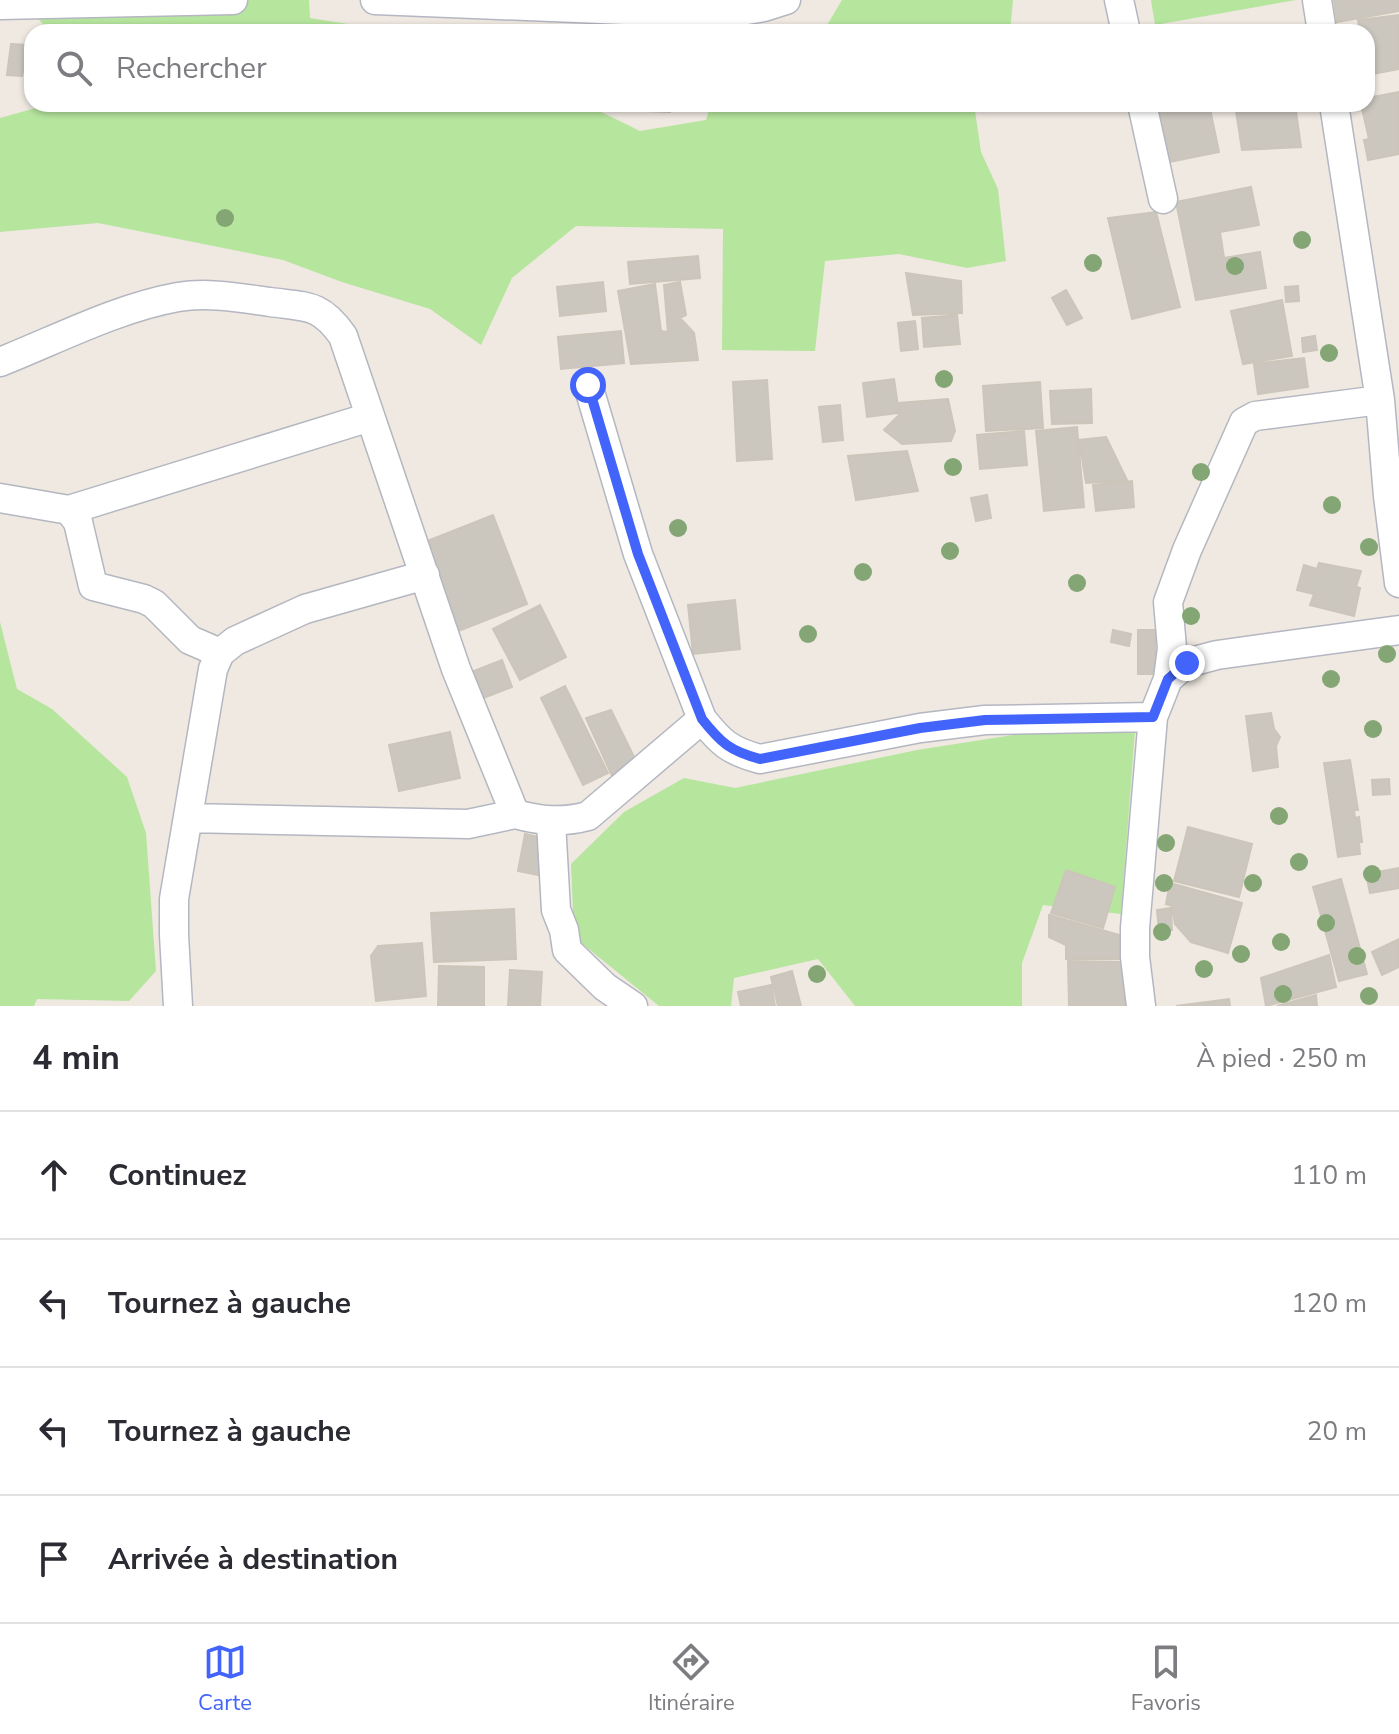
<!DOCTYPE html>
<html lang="fr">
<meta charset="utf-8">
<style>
body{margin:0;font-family:"Nunito Sans",sans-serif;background:#f2f2f3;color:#2b2b33}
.stop{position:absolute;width:24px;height:24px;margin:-18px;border:6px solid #4264fb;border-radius:50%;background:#fff}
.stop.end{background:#4264fb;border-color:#fff;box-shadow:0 2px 8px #0008}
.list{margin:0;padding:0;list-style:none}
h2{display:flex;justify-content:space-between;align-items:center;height:104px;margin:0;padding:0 32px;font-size:34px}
h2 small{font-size:26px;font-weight:400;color:#7c7c81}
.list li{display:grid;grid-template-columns:52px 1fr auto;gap:24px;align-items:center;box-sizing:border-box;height:128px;padding:0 32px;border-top:2px solid #e1e1e2}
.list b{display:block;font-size:30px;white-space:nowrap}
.list em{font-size:26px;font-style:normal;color:#7c7c81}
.icon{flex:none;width:44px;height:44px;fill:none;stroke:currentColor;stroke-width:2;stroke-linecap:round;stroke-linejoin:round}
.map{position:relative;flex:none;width:1399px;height:1006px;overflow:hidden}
.search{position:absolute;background:#fff;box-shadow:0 2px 6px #0004;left:24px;right:24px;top:24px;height:88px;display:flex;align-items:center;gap:20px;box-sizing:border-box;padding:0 28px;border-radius:24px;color:#7c7c81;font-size:30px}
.sheet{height:616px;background:#fff}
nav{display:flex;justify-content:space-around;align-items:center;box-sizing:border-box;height:112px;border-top:2px solid #e1e1e2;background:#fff;font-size:22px;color:#7c7c81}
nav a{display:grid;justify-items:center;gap:4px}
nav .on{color:#4264fb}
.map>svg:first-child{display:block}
.green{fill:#b6e59e}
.building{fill:#cbc7bf;stroke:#cbc5ba;stroke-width:2}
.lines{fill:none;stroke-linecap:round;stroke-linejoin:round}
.street-casing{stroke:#b4b7c1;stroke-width:31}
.street{stroke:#fff;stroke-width:28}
.tree{fill:#84a574}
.route{stroke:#4264fb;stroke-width:10}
</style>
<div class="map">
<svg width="1399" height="1006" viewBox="0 0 1399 1006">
<rect width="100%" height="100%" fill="#efe9e1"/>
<path class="green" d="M23,0h286l1,18 44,7 49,-1 37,8h-391z
M842,0h171l-3,32h-187z
M1151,0h145l-141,25z
M50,104h535l55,27 66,-11 5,-16h263l7,48 17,37 8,72 -39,7 -68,-14 -74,7 -10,90 -93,-1 1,-121 -147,-3 -64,52 -31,67 -51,-36 -88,-27 -59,-22 -185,-37 -98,9v-114z
M0,622l17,67 35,20 75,68 19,56 10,138 -27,30 -92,-2 -3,7h-34z
M1039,731h96l-14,183 -78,-9 -21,58v43h-167l-37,-47 -84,19 -3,28h-72l-85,-69 -3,-73 53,-52 60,-34 51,10 182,-38z"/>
<path class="building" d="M1334,0h65v11l-62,11z
M1399,15v54l-32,6v-43h-7l-2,-12z
M11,44l18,1 -7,31 -15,-1z
M1399,92v62l-31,6 -4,-20 5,-1 -8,-35h6v-6z
M622,104h48v8l-48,-2z
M1152,104h57l10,48 -55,11z
M1295,104l6,43 -59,3 -6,-39 27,-7z
M1251,187l8,38 -39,7 4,26 36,-6 6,36 -70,12 -20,-98z
M1156,212l24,95 -48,12 -24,-101z
M698,256l2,22 -70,6 -2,-22z
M906,273l55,8 1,32 -49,2z
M603,282l3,29 -46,5 -3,-29z
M680,282l6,33 -6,3 14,15 4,27 -67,4 -13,-73 37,-7 6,47 7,1 -4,-47z
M1298,286l1,15 -13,1 -1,-15z
M1066,290l16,28 -15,7 -15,-27z
M1282,300l10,56 -49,8 -12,-53z
M957,315l3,29 -36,3 -2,-29z
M915,321l3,28 -17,2 -3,-28z
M621,331l3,32 -63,6 -3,-32z
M1315,336l2,14 -14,2 -1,-14z
M1304,358l4,29 -50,7 -4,-30z
M894,379l5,34 -32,4 -4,-34z
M767,380l5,79 -35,2 -4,-79z
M1040,382l3,46 -57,3 -3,-45z
M1091,389l1,34 -40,1 -2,-33z
M948,399l7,32 -4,10 -49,3 -18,-14 15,-15v-12z
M840,405l3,35 -20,2 -4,-35z
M1077,427l7,80 -40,4 -8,-80z
M1024,431l3,34 -47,4 -3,-34z
M1106,437l21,43 -41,3 -7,-43z
M907,451l11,40 -62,9 -8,-44z
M1132,481l2,26 -38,4 -3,-26z
M987,495l4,23 -15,3 -5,-23z
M493,515l34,89 -76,30 -34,-89z
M1319,563l42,8 -5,16 4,1 -6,28 -44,-11 4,-11 -17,-4 7,-25 13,4z
M735,600l5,49 -47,5 -5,-49z
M540,605l26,52 -46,23 -27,-51z
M1113,630l18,4 -2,12 -18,-4z
M1138,630h17v44h-17z
M502,660l10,27 -36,14 -10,-27z
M565,686l43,87 -25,12 -42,-87z
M611,710l25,51 -23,17 -27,-60z
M1271,713l3,16 6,8 -4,9 2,21 -25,4 -7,-55z
M450,732l10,46 -61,13 -10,-46z
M1350,760l8,50h-4l1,8 4,-1 3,25h-3l1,12 -22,3 -14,-94z
M1389,779l1,15 -17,1 -1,-15z
M1188,827l64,17 -13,53 -65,-16z
M525,834l26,6 -7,36 -26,-5z
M1399,868v20l-29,5 -4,-19z
M1066,870l49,17 -12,41 -52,-15z
M1341,879l26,95 -28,7 -26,-94z
M1170,883l72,20 -14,50 -37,-11 -16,-18 -3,-18 -6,-2z
M1171,908l1,22 -13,1 -2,-21z
M514,909l2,50 -82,3 -3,-49z
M1049,915l77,22 -6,22h-54v-14l-17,-8z
M1399,939v28l-17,8 -10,-23z
M422,943l4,53 -50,5 -5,-45 7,-10z
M1329,955l7,32 -70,19 -5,-28z
M1068,961l55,1 3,43 9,1h-66z
M439,966l45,1v39h-46z
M510,970l32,2 -2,34h-32z
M792,971l9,35h-23l-7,-29z
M771,985l4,21h-34l-3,-14z
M1316,995l1,11h-40z
M1229,999l1,7h-54z"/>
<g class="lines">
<g class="street-casing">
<path id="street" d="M375,0l348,14 41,-7 22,-7
M1119,0l7,32
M1317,0l5,32
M0,5l233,-5
M1142,104l21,95
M1334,104l46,296 8,96 11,87
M0,362c58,-23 117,-54 178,-65 30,-5 62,1 92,5 36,5 50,1 73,34l113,333 59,145c26,7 47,9 73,2l114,-97
M588,385l50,169 64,165c19,24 28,32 58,40l160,-31 65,-8 168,-3
M0,498l69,12 301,-93
M69,510l9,12 15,64 51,13 10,5 36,36 30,13
M1168,679l4,-31 -4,-46 19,-52 57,-128 11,-6 125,-16
M188,818l280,6 47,-10
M551,822l5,88 8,20 3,20 38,37 28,19
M178,1006l-4,-71v-36l39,-230 7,-16 15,-12 70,-32 120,-34
M1141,1006l-6,-49v-29l18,-211 15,-38 19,-16 30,-8 182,-25"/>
</g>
<use href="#street" class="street"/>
</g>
<g class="tree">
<circle cx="225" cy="218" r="9"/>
<circle cx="1302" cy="240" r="9"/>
<circle cx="1093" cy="263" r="9"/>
<circle cx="1235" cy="266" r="9"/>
<circle cx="1329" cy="353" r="9"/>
<circle cx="944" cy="379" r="9"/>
<circle cx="953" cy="467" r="9"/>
<circle cx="1201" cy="472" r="9"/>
<circle cx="1332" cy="505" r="9"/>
<circle cx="678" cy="528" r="9"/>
<circle cx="1369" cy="547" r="9"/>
<circle cx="950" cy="551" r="9"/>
<circle cx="863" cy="572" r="9"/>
<circle cx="1077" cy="583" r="9"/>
<circle cx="1191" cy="616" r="9"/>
<circle cx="808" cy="634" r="9"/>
<circle cx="1387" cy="654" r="9"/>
<circle cx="1331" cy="679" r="9"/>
<circle cx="1373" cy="729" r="9"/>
<circle cx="1279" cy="816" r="9"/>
<circle cx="1166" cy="843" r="9"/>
<circle cx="1299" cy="862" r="9"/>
<circle cx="1372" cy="874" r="9"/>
<circle cx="1164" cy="883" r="9"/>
<circle cx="1253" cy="883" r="9"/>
<circle cx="1326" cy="923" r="9"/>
<circle cx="1162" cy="932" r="9"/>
<circle cx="1281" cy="942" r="9"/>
<circle cx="1241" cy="954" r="9"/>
<circle cx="1357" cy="956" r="9"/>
<circle cx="1204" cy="969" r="9"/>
<circle cx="817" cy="974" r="9"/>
<circle cx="1283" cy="994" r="9"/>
<circle cx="1369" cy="996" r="9"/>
</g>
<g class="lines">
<path class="route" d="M588,385l50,169 64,165c19,24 28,32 58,40l160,-31 65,-8 168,-3 15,-38 19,-16"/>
</g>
</svg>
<div class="stop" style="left:588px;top:385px"></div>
<div class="stop end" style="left:1187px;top:663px"></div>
<div class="search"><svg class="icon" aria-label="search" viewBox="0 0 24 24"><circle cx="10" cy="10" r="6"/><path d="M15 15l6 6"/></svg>Rechercher</div>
</div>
<section class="sheet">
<h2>4 min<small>À pied · 250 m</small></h2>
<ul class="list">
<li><svg class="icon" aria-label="ahead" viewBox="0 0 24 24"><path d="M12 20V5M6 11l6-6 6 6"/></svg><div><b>Continuez</b></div><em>110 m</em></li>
<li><svg class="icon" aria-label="left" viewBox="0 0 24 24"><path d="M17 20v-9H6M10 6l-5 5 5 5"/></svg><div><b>Tournez à gauche</b></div><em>120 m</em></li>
<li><svg class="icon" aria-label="left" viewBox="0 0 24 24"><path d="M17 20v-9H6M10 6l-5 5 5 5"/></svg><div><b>Tournez à gauche</b></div><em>20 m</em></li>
<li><svg class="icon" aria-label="arrive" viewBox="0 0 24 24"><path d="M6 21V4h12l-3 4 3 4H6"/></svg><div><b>Arrivée à destination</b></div></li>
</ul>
</section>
<nav>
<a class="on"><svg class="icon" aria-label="map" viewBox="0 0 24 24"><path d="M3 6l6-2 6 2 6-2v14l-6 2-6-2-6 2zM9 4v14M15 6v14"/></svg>Carte</a>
<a><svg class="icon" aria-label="directions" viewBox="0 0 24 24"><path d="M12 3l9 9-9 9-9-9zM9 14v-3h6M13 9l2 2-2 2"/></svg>Itinéraire</a>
<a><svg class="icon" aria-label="saved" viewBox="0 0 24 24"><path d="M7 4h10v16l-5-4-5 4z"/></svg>Favoris</a>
</nav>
